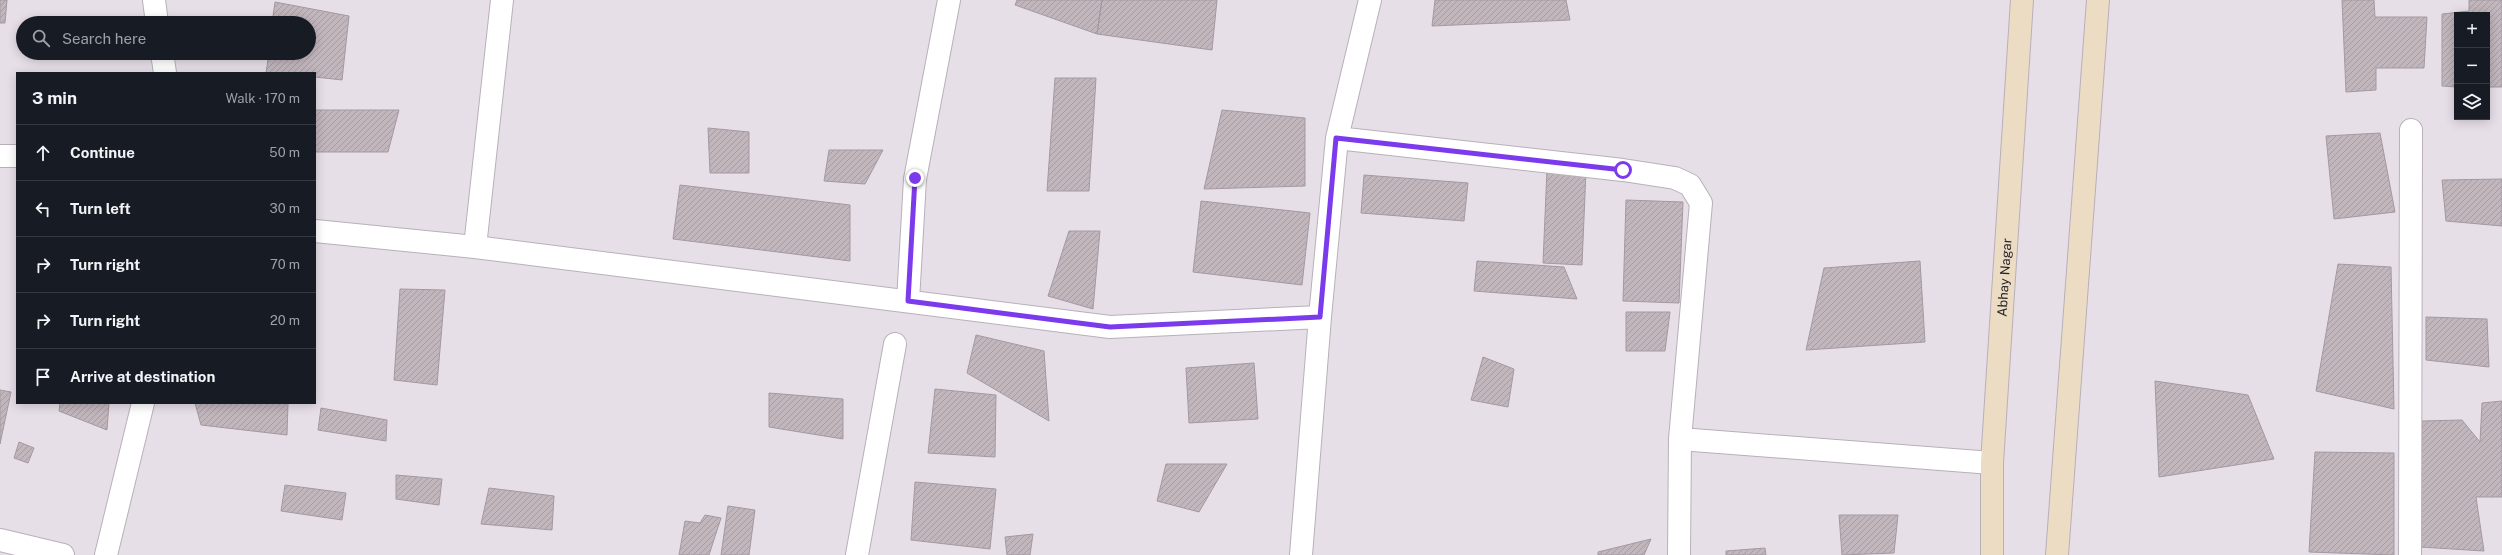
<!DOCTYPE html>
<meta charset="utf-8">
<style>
body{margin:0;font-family:"Public Sans",sans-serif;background:#20242c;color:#f1f3f6}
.controls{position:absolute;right:12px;top:12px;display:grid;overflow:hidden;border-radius:0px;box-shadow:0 2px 10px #0003}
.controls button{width:36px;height:36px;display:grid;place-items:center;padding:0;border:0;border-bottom:1px solid #363941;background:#171b24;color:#f1f3f6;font:20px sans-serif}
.stop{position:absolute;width:12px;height:12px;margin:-9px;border:3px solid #7c3aed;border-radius:50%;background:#fff}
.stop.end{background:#7c3aed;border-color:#fff;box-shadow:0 1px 4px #0008}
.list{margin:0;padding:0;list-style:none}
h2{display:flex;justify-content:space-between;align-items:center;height:52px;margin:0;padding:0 16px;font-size:17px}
h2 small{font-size:13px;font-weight:400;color:#9ea1a6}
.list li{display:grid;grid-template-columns:26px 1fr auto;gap:12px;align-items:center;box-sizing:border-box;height:56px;padding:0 16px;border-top:1px solid #363941}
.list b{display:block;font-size:15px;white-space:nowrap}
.list em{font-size:13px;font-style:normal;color:#9ea1a6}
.icon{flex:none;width:22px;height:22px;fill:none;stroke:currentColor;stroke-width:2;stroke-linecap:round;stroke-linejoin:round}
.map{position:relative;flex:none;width:2502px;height:555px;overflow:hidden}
.search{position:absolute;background:#171b24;box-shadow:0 2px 10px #0003;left:16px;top:16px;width:300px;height:44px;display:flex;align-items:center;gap:10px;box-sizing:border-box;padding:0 14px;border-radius:22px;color:#9ea1a6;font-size:15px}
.panel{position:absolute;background:#171b24;box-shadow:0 2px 10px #0003;left:16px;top:72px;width:300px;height:332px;border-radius:0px}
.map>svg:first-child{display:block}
.building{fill:url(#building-hatch);stroke:#a499a0}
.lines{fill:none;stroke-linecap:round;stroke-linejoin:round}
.minor-casing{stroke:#b8b0b9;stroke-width:24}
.secondary-casing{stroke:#b8b0b9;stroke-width:24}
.minor{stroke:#fff;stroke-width:22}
.secondary{stroke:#ebdcc3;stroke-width:22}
.route{stroke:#7c3aed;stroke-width:5}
.labels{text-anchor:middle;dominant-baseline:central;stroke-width:3;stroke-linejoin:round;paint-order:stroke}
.street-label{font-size:13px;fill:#262326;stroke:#fff}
</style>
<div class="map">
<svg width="2502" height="555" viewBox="0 0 2502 555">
<defs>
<pattern id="building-hatch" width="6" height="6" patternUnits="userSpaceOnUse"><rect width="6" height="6" fill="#c2b6bd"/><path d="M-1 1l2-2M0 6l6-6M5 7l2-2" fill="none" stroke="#a79ca2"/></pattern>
</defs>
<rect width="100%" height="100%" fill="#e7dfe8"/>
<path class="building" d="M0,0h7l-2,23h-5z
M1017,0h85l-5,34 -82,-29z
M1102,0h115l-5,50 -115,-16z
M1435,0h131l4,20 -138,6z
M2342,0h32l1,17h52l-3,51h-48v22l-30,2z
M2469,0h33v87h-15v-72h-30v72l-15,-1v-72l27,-3z
M275,2l74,14 -7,64 -27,-3v-4h-49l3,-20h40v-30h-37z
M1055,78h41l-7,113h-42z
M315,110h84l-11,42h-73z
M1222,110l83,8v68l-101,3z
M708,128l41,4v41h-39z
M2380,133l15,79 -61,7 -8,-83z
M829,150h54l-18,34 -41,-3z
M1547,169l39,2 -4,94 -39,-2z
M1364,175l104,8 -4,38 -103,-8z
M2502,179v47l-56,-5 -4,-41z
M680,185l170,20v56l-177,-22z
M1626,200l57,2 -4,101 -56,-2z
M1201,201l109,12 -8,72 -109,-13z
M1069,231h31l-7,78 -45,-13z
M1477,261l87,6 13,32 -103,-8z
M1920,261l5,81 -119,8 18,-82z
M2338,264l53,3 3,142 -78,-18z
M400,289l45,1 -8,95 -43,-5z
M1626,312h44l-5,39h-39z
M2426,317l61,2 2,48 -63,-7z
M976,335l68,16 5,70 -82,-48z
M1483,357l31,12 -6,38 -37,-7z
M1254,363l4,56 -69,4 -3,-55z
M2155,381l93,14 26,64 -115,18z
M935,389l61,6 -1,62 -67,-4z
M0,390l11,2 -11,52z
M769,393l74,6v40l-74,-12z
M2502,401v96h-26l8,54 -64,-4 2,-126 40,-1 18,22 2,-39z
M60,403h49l-2,27 -48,-19z
M195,403h93l-1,32 -86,-10z
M321,408l66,12 -1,21 -68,-11z
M19,442l15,6 -6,15 -14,-5z
M2315,452l79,1v102l-85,-3z
M1166,464h61l-28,48 -42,-11z
M396,475l46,4 -3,26 -43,-6z
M915,482l81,7 -6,60 -79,-9z
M285,485l61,8 -4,27 -61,-9z
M489,488l65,8 -2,34 -71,-6z
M728,506l27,4 -6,45h-28z
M705,515l16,3 -12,37h-30l6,-34 15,2z
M1839,515h59l-4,38 -52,2z
M1033,534l-3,21h-23l-2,-18z
M1651,539l-7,16h-46v-3z
M1765,548l1,7h-40v-4z"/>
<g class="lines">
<g class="minor-casing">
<path id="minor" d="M154,0l3,23
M162,53l3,20
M1337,138l286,32 52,8 15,7 11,18 -21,236 -1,116
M0,156h17
M315,231l160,16 635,80 210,-10 17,-179 33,-138
M475,247l27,-247
M908,301l7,-122 34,-179
M1680,439l312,24
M0,540l63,15
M106,555l37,-152
M857,555l38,-211
M1301,555l19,-238
M2410,555l1,-425"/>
</g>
<g class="secondary-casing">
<g id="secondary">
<path id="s1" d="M1992,555v-92l30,-463"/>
<path d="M2057,555l41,-555"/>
</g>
</g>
<use href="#minor" class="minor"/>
<use href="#secondary" class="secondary"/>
</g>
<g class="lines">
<path class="route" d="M915,178l-7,123 202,26 210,-10 16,-179 287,32"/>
</g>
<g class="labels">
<g class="street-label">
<text stroke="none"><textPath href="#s1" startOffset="278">Abhay Nagar</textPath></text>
</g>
</g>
</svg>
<div class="controls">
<button>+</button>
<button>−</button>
<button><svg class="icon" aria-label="layers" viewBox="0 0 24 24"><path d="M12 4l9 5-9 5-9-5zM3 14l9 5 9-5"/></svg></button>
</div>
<div class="stop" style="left:1623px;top:170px"></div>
<div class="stop end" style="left:915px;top:178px"></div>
<div class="search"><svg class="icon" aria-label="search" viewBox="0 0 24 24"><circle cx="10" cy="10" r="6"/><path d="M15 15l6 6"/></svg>Search here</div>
<section class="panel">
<h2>3 min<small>Walk · 170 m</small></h2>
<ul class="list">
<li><svg class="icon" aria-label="ahead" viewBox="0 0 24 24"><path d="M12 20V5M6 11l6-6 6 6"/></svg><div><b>Continue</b></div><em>50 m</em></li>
<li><svg class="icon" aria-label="left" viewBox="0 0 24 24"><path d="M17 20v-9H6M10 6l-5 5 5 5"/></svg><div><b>Turn left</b></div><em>30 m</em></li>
<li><svg class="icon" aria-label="right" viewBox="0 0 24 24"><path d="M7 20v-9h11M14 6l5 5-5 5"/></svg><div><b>Turn right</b></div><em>70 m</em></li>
<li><svg class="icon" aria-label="right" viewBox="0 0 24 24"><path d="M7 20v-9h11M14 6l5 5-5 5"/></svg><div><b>Turn right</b></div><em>20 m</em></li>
<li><svg class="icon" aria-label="arrive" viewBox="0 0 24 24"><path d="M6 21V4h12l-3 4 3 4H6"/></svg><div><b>Arrive at destination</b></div></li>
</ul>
</section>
</div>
